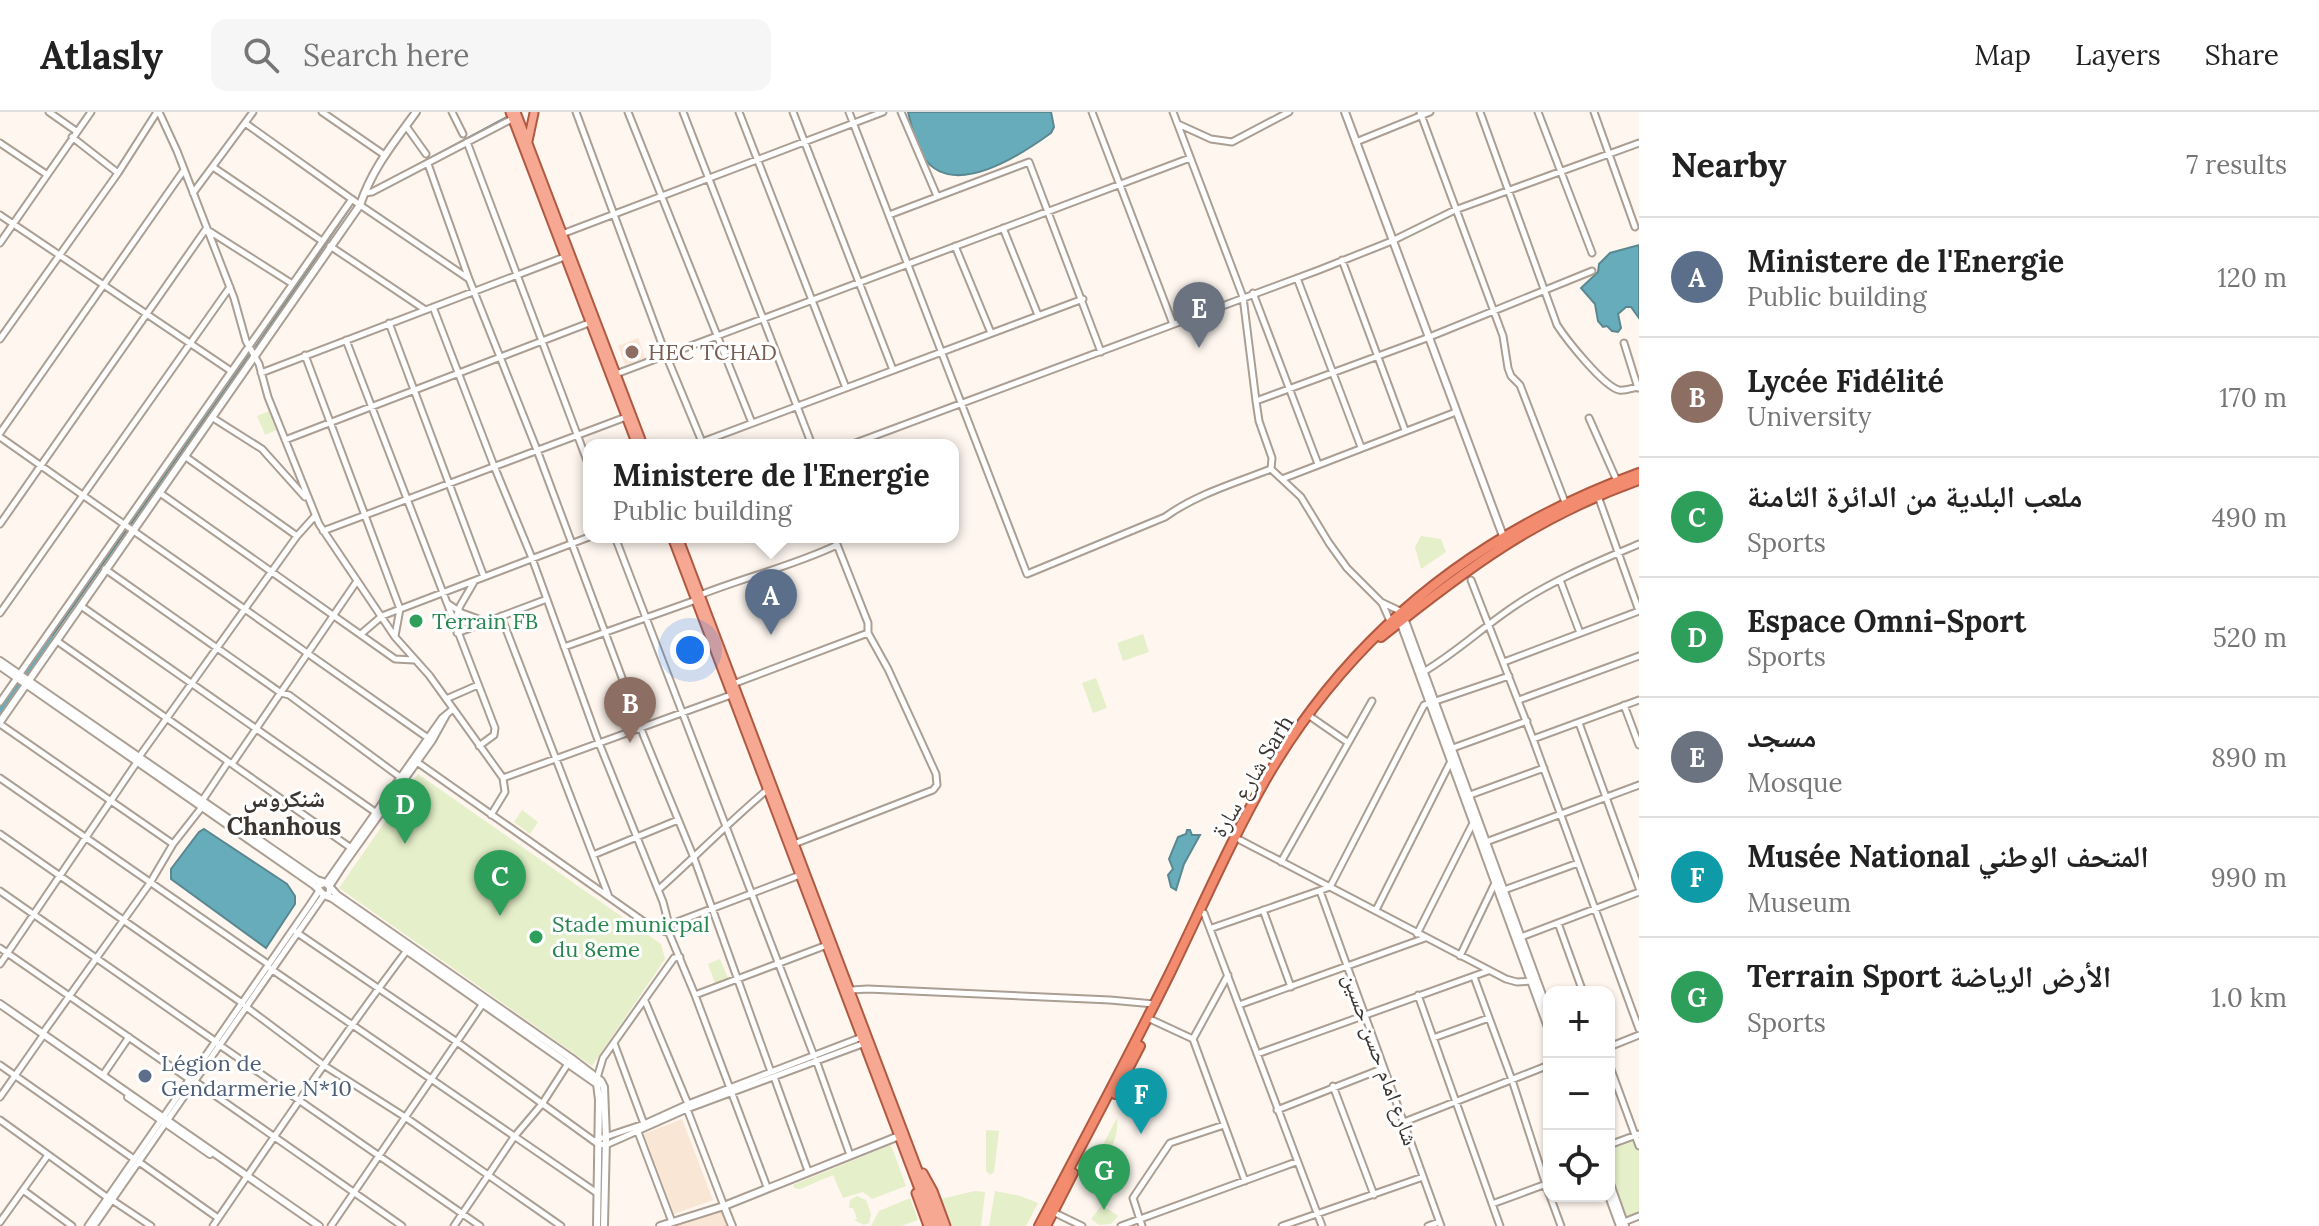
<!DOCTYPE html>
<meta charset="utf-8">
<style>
body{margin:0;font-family:Lora,"Noto Naskh Arabic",serif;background:#f6f6f6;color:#222}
.controls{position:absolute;right:24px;bottom:24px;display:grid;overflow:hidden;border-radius:16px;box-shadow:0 2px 6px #0004}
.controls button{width:72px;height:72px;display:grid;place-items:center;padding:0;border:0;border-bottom:2px solid #e0e0e0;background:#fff;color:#222;font:40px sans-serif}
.you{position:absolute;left:690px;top:538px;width:28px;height:28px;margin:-20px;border:6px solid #fff;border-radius:50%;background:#1a73e8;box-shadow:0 0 0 12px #1a73e833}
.badge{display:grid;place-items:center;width:52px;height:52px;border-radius:50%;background:#2563eb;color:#fff;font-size:26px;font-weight:700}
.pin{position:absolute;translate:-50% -66px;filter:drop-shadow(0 2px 4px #0008)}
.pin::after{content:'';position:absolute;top:42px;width:28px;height:24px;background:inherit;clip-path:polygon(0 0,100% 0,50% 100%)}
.popup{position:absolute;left:583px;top:327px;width:376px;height:104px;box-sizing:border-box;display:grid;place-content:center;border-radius:16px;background:#fff;filter:drop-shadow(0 2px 6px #0005);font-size:26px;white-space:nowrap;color:#767676}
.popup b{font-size:30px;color:#222}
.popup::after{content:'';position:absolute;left:50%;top:100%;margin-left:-16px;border:16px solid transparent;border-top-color:#fff}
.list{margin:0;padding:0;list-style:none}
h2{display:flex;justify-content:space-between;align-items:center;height:104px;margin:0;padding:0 32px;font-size:34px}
h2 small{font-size:26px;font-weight:400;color:#767676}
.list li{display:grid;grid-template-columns:52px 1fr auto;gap:24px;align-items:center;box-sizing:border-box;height:120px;padding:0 32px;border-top:2px solid #e0e0e0}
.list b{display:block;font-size:30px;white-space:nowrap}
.list p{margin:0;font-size:26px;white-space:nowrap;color:#767676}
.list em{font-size:26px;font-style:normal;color:#767676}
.icon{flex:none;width:44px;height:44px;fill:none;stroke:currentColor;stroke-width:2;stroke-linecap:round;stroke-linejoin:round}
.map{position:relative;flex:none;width:1639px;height:1114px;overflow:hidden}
header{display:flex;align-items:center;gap:48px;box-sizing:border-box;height:112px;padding:0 40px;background:#fff;border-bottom:2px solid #e0e0e0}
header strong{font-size:38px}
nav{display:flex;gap:44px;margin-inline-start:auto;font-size:28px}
.search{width:560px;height:72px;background:#f6f6f6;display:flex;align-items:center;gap:20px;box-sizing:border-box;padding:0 28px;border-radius:16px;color:#767676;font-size:30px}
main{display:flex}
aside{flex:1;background:#fff}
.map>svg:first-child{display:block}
.built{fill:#fae6d5}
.green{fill:#e5efc9}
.water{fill:#67acba;stroke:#5a8891;stroke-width:2}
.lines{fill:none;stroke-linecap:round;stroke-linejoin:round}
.stream{stroke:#5a8891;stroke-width:2}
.canal{stroke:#67acba;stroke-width:5}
.minor-casing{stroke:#ab9e93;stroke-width:9}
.tertiary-casing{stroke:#ab9e93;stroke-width:10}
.primary-casing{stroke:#b05a42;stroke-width:11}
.trunk-casing{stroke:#b05a42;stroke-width:12}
.minor{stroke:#fff;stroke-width:5}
.tertiary{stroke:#fff;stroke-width:6}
.primary{stroke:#f6a893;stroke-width:7}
.trunk{stroke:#f38b6f;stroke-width:8}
.education-dot{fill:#8d6e63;stroke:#fff;stroke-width:3}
.leisure-dot{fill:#2e9e5b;stroke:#fff;stroke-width:3}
.service-dot{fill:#5c6f8a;stroke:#fff;stroke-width:3}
.labels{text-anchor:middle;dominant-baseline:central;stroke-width:6;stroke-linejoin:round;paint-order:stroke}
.education-label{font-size:22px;fill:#785e54;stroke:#fff;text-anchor:start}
.leisure-label{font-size:22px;fill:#27864d;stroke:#fff;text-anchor:start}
.street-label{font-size:22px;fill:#3a3531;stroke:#fff}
.service-label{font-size:22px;fill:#4e5e75;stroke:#fff;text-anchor:start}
.neighbourhood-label{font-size:24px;font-weight:bold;fill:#3a3531;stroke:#fff}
</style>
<header>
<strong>Atlasly</strong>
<div class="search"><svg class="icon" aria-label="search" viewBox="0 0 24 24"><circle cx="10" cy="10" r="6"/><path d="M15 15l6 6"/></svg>Search here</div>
<nav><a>Map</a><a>Layers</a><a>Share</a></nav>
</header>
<main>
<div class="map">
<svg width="1639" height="1114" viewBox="0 0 1639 1114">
<rect width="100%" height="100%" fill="#fef6ef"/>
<path class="built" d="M638,226l7,20 -20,7 -7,-19z
M682,1007l31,81 -39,14 -30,-80z
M723,1094l7,20h-60z"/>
<path class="green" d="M269,299l7,19 -11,5 -8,-19z
M1421,424l20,3 5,13 -25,17 -6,-22z
M1143,522l6,18 -26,9 -6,-18z
M1096,566l11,30 -14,5 -11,-30z
M418,662l243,170 4,15 -73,107 -253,-178z
M522,698l16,12 -8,12 -16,-12z
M720,847l8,19 -13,5 -7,-19z
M1117,1006c2,25 -11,43 -30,57z
M986,1018l13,1 -5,41 -4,3 -4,-4z
M1639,1022v82l-15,6 -15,-41v-36z
M891,1033l15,41 -34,13 -9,-7 -20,6 -10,-23 -33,14 -6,-1 -1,-3z
M975,1079l10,1 -4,34h-29l-11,-27z
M995,1079l25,5 18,7 -12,23h-37z
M857,1084l9,4 5,14 -2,9 -5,2 -10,-5 3,-1 -4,-11h-4l1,-8z
M910,1086l8,22 -17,6h-30l8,-15z
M1102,1093l16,11 -7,8 -12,1 -8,-6z"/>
<path class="water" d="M908,0h143l3,15 -3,6c-29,21 -97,67 -127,25 -9,-13 -12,-31 -16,-46z
M1639,133v73l-8,-11h-5l-8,7 3,14 -3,4 -6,-1 -5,-5 -4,1 -5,-6 -3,-17 -14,-16 17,-16 1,-8 11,-11z
M204,717l83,55 8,12v8l-29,44 -95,-69v-10l28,-37z
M1187,718h3l2,5h8l-16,29 -8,26 -5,-3 -3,-12 5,-6 -4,-10 9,-22 8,-3z"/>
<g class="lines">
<path class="stream" d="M395,65l112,-60
M254,237l100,-147
M51,526l199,-284"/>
<path class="canal" d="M0,599l51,-73"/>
<g class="minor-casing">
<path id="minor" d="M49,0l27,19
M159,0l18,39 57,147 12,43 13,23 9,33 51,127 76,113 34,38 74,103 2,14 -14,23
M322,0l61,42
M452,0l11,22
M576,0l90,243 36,87
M628,0l124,311
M683,0l129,333
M739,0l107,276
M793,0l100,258
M849,0l178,462 138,-57c32,-23 70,-34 106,-48
M901,0l36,84
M1092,0l81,212
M1173,0l70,185 13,104 3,20 13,37 -1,11 30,28 28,46 18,25 34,34 19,9
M1420,0l83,224 5,32 3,8 9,9 45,117
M1480,0l77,213c9,14 46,61 62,65 6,1 13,-2 19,-3
M1538,0l54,141
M1594,0l41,115
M245,11l115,82 109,74 68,171 106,284 51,124 77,214
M1178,12l33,15 21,3 57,-30
M406,14l20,28
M72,25l46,36
M467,30l122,324
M1356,30l74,-30
M0,31l46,31
M428,52l41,115
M213,55l109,74
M193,81l60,-81
M365,81l7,-1 140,-73
M0,103l231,156
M889,103l140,-53 72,190
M1003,116l35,87
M562,122l321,-122
M0,131l91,-131
M330,134l94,63
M955,134l36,87
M1342,148l63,170
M1297,166l64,169
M1253,181l65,171
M433,195l61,159 38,92 67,185 64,159 6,23v8
M389,211l95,254
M0,227l118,-166 39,-61
M346,228l149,388 -1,7 -15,11
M1624,231l14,45
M305,243l95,254 -5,27
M261,261l306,-117
M616,262l574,-216
M1256,289l171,-63 165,-67
M213,306l49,31 43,48
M1589,306l28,63
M0,321l184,-263
M0,325l428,301
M285,328l304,-117
M694,333l389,-146
M850,333l469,-175 73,-29 63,-31 184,-67
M186,345l111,79
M1282,367l174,-67
M160,381l235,166 19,1
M1598,384l41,115
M0,412l206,-295 85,54
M323,419l303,-114
M615,425l199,519
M105,457l176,124 8,2 111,82
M1471,468l62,159 106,290
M1560,468l20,53
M700,483c45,-18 93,-29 137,-50
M447,491l15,10 22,8
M1382,491l8,18
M81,494l294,206
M0,501l230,-326
M501,504l108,281
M454,511l6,-17 14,-24
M457,521l90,-34
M361,522l21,-18 207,-79
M57,529l294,207
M564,535l132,-47
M1504,550l135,-51
M1425,559c32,-19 59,-45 91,-66 37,-25 81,-43 123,-61
M733,572l135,-51
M446,587l32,-14
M1519,588l120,-44
M0,590l352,-503
M1624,593l15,40
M1311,605l36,25
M1579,611l60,165
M0,612l173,120
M1533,627l106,-39
M1453,636l74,-27
M139,645l158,-221 18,-20
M417,650l233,164 19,7 26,62 72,192
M232,652l125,-183
M0,666l268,186
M503,666l228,-83
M1470,683l74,-27
M202,689l26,-39
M0,722l242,169
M1240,728l266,139 11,3 15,-1
M1486,730l153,-57
M794,732l139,-54 4,-5 -1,-11 -48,-105 -20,-36v-10l-34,-86
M593,743l85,-35
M1281,750l91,-161
M658,778c37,-33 71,-68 109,-100
M1504,778l74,-27
M0,779l215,150
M1320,779l121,335
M1263,798l28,77
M1376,798l75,-149
M1204,801l118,313
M1558,811l25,69
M669,813l131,-50
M1212,816l118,-41 94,-182 85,-29
M296,820l161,110 141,102 8,1 81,-36 178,-66
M1417,822l56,-111
M1521,825l118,-45
M0,836l189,131
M1460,844l35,-73
M0,852l137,-202
M271,857l326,224
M1474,865l38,103 37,114
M851,878l17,-1 242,11 44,4
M695,883l132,-50
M1418,883l82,231
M645,889l43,103
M1239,893l186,-67
M245,894l80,60 80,51 156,109
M1152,908l41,19 52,142
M43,921l107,-150 23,-39 29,-37
M1433,926l56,-20
M1193,927l35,-64
M614,931l30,81
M218,932l262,182
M1609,935l30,-12
M1257,942l231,-83
M816,948l34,95
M1609,952l30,82
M0,953l134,94
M103,963l26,-38
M774,965l34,94
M597,966l6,-20 71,-100 6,-1
M193,968l209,146
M1333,974l41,109
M0,985l42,-60
M687,997l37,97
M1277,998l107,-42
M0,1008l108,78
M1404,1010l145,-57
M638,1020l34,90
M596,1028l48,-16 44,-20 174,-67
M1609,1033l30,-11
M139,1050l79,56
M23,1078l49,36
M1550,1084l11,30
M112,1088l39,26
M1492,1092l57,-21
M1053,1100l29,14
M0,1110l48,-67
M1624,1110l15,-6
M88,1114l221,-320 10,-15v-6l7,-2 116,-165 11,-9
M94,1114l230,-331 5,-2 1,-7 13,-20 89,-125 15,-27
M213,1114c64,-93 127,-187 195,-277
M331,1114l153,-224
M454,1114l60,-89 28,-33 27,-42
M1121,1114l175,-64
M1142,1114l-9,-28 37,-55 54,-18
M1282,1114l141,-49
M1428,1114l11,-4"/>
</g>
<g class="tertiary-casing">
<path id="tertiary" d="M1345,0l158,424
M1404,506l145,396
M1400,509l149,409
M0,549l317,219 9,3 11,12 234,163 30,23 3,6 2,51 -2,88
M0,554l314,219 10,10 8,3 265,186 2,16 -2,126
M0,610l360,-517c13,-38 33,-61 56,-93
M0,892l319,222
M128,985l82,57
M1609,1069l16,45
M1609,1084l11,30
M724,1094l8,20
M660,1114l64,-20 175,-70"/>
</g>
<g class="primary-casing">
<path id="primary" d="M510,0l127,333
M516,0l127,333
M528,29l6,-28
M672,425l261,689
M678,425l261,689
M923,1061l10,18 13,35
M916,1081l12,33"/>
</g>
<g class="trunk-casing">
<path id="trunk" d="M1381,525c85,-68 154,-120 258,-157
M1115,982l25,-48
M1039,1114c44,-84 89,-168 131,-253 32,-66 61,-133 97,-196 86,-147 213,-246 372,-304
M1046,1114l27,-53"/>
</g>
<use href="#minor" class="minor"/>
<use href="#tertiary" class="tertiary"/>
<use href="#primary" class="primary"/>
<use href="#trunk" class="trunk"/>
</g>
<circle class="education-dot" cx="632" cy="240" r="8"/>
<g class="leisure-dot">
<circle cx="416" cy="509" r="8"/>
<circle cx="536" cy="825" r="8"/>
</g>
<circle class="service-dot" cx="145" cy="964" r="8"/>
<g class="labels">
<g class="education-label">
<text x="648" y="240">HEC TCHAD</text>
</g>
<g class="leisure-label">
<text x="432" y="509">Terrain FB</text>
<text x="552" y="812">Stade municpal<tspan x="552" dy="25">du 8eme</tspan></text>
</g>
<g class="street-label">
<text transform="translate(1252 664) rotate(-59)">شارع سارة Sarh</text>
<text transform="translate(1381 947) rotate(70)">شارع امام حسن حسين</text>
</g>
<g class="service-label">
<text x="161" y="951">Légion de<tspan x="161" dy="25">Gendarmerie N*10</tspan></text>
</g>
<g class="neighbourhood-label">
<text x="284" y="686">شنكروس<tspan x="284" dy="28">Chanhous</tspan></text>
</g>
</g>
</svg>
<div class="controls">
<button>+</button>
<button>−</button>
<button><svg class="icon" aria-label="locate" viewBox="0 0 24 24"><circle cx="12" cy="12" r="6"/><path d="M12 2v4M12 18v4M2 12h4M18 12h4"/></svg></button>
</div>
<div class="you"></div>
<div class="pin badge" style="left:771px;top:523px;background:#5c6f8a">A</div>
<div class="popup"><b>Ministere de l'Energie</b>Public building</div>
<div class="pin badge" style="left:630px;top:631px;background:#8d6e63">B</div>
<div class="pin badge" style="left:500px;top:804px;background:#2e9e5b">C</div>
<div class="pin badge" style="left:405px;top:732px;background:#2e9e5b">D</div>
<div class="pin badge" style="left:1199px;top:236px;background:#6b7280">E</div>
<div class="pin badge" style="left:1141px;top:1022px;background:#0f9aa8">F</div>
<div class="pin badge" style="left:1104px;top:1098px;background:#2e9e5b">G</div>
</div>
<aside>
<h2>Nearby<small>7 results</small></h2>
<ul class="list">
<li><span class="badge" style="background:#5c6f8a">A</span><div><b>Ministere de l'Energie</b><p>Public building</p></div><em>120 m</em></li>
<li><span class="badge" style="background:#8d6e63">B</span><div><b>Lycée Fidélité</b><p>University</p></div><em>170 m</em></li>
<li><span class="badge" style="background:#2e9e5b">C</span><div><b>ملعب البلدية من الدائرة الثامنة</b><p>Sports</p></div><em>490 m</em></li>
<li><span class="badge" style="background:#2e9e5b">D</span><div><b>Espace Omni-Sport</b><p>Sports</p></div><em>520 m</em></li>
<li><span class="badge" style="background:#6b7280">E</span><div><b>مسجد</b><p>Mosque</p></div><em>890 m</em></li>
<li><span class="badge" style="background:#0f9aa8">F</span><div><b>Musée National المتحف الوطني</b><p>Museum</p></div><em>990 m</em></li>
<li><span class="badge" style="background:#2e9e5b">G</span><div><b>Terrain Sport الأرض الرياضة</b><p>Sports</p></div><em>1.0 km</em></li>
</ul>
</aside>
</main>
